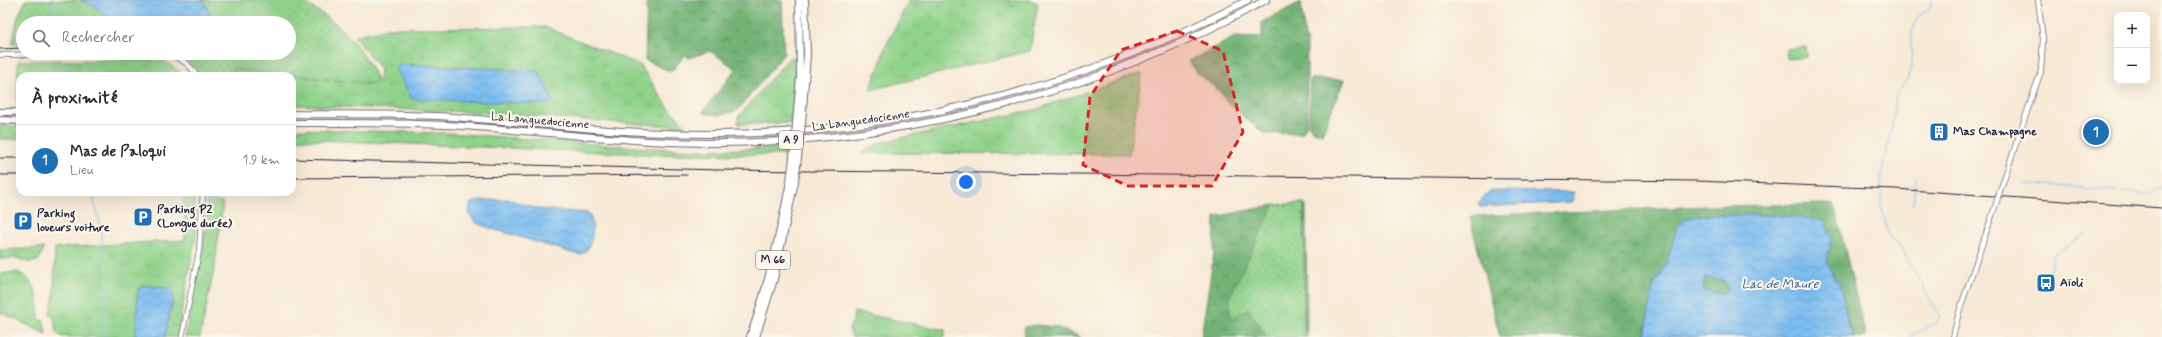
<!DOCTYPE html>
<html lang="fr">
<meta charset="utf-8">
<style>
body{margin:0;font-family:Mynerve,sans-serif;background:#f7f7f7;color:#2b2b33}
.controls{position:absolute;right:12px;top:12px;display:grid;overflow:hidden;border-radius:8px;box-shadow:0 4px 16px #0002}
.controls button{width:36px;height:36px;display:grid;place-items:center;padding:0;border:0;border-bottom:1px solid #e1e1e2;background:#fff;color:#2b2b33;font:20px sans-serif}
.you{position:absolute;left:966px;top:182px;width:14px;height:14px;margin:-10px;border:3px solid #fff;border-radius:50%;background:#1a73e8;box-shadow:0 0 0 6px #1a73e833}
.badge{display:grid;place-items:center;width:26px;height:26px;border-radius:50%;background:#1f6fb2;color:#fff;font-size:13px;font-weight:700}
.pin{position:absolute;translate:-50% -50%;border:2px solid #fff;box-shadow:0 1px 4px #0006}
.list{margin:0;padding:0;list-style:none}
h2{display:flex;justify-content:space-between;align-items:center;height:52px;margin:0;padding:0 16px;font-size:17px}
h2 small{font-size:13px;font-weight:400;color:#7c7c81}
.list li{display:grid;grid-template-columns:26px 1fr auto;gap:12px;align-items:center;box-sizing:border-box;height:72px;padding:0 16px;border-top:1px solid #e1e1e2}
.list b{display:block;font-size:15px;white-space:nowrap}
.list p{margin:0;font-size:13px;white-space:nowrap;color:#7c7c81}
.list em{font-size:13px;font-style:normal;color:#7c7c81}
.icon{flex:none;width:22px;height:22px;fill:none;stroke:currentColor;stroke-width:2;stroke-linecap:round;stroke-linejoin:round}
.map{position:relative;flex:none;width:2162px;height:337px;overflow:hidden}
.search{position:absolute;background:#fff;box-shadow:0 4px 16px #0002;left:16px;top:16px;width:280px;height:44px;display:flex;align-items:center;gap:10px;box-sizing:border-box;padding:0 14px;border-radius:22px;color:#7c7c81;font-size:15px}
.panel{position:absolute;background:#fff;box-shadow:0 4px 16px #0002;left:16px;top:72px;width:280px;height:124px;border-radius:12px}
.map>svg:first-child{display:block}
.grass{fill:url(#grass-tufts);stroke:#587a62}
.forest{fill:url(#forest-crowns);stroke:#4a6b58}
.park{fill:url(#park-dots);stroke:#587a62}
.pitch{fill:#8fd28a;stroke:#587a62}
.water{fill:url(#water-waves);stroke:#4e6f95;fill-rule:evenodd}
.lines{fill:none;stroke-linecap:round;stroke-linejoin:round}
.stream{stroke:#7abcef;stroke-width:1}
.secondary-casing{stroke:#6d6871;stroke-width:6}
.highway-casing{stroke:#6d6871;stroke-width:8}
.secondary{stroke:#fff;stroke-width:4.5}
.highway{stroke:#fff;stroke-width:6}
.tram{stroke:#22223b;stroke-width:1}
.rail{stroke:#22223b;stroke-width:1}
.secondary-bridge-casing{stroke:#6d6871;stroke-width:6;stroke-linecap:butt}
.highway-bridge-casing{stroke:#6d6871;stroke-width:8;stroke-linecap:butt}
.secondary-bridge{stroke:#fff;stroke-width:4.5}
.highway-bridge{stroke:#fff;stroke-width:6}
.marked{fill:#d62828;fill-opacity:0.2;stroke:#d62828;stroke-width:3;stroke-dasharray:8 5;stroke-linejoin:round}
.labels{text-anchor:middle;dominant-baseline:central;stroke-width:4;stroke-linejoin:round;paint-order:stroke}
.shield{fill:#fbf7ec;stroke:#636270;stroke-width:1}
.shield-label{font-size:11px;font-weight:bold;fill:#22223b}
.street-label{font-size:12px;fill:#22223b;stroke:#fbf7ec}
.poi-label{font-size:12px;font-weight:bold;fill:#22223b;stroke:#fbf7ec;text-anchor:start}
.water-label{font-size:13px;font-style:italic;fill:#41587a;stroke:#fbf7ec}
</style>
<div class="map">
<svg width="2162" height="337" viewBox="0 0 2162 337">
<defs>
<pattern id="grass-tufts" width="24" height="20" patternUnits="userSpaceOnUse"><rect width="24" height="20" fill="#8fd28a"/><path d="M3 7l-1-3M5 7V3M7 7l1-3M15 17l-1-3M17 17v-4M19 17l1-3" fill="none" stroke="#7bb478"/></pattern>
<pattern id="forest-crowns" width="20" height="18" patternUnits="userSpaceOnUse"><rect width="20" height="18" fill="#73b476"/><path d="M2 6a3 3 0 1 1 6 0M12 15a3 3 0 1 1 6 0" fill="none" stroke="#5e9262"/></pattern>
<pattern id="park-dots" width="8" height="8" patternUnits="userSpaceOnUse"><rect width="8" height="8" fill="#8fd28a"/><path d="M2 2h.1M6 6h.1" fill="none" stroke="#7bb478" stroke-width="1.8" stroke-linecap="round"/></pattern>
<pattern id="water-waves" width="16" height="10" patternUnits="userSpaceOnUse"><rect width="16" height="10" fill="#7abcef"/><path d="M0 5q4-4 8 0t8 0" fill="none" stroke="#69a1ce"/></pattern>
</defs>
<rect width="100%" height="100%" fill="#fbf7ec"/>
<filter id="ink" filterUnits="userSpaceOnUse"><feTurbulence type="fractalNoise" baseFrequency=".025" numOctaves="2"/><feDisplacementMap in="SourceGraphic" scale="8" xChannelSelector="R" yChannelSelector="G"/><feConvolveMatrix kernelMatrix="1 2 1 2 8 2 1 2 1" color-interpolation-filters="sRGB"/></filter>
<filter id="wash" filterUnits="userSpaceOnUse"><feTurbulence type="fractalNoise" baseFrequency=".012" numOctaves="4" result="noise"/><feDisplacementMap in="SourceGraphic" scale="16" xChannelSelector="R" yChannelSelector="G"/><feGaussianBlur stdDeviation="0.9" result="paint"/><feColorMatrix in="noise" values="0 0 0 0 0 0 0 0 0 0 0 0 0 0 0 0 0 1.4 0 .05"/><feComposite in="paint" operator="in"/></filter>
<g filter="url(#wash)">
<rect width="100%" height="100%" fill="#f7e9d5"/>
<path class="grass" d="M286,0l81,65 12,20 1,-16 -26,-33 33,-8 158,-1 95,38 28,42 19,20 -118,-8 -52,-5 -225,-9v-29h-85l-11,-12 93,-11v-30h-266v23l-4,-2v-18l9,-11z
M909,0h122l7,3 -8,48 -160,39 13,-34 -1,-2z
M790,57l6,1 -5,65 -53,1v-7z
M137,60l28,1 20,15h-165v31h-3l1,-46z
M1142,73l-13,81 -269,-1 22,-11 152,-32z
M0,126h20v13h-20z
M292,129l156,4 200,15 50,2 91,-2v7l-142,-1 -355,-15z
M184,195h10l2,40 -19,102h-115l-6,-5 -2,-14 -4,-3 4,-22 1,-45 130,-8z
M207,199l16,4 -8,62 -15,72h-15l18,-89z
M44,248l-6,13 -11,1 -11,-4 -16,1v-9z
M18,272c21,11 20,27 21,47l5,2 2,13 -46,-22v-38z
M854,312l91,18v7h-93l-3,-9 4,-7z"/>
<path class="forest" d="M647,0h135l2,54 -47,57 -18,4 -17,-2 34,-44 -26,-18 -21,7 -4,-3 -14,17 -26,-12z
M1301,2l4,35 2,2v86l-5,8 -37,1 -29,-23 -18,-21 -21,-17 -8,-12 46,-24 27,1v-16z
M1310,79l34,1 -22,54 -10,-4 -3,-5z
M1834,204l32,133h-13l-5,-13 -8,-42 -5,-2 -8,-19 5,-23 -60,-23h-73l-23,15 -9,32 -14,25 -8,50h-145l-30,-119 3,-2 237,-10z
M1274,205h32l1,132h-106l13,-84 1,-36z
M1705,278l19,2 4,10 -7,4 -18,-4z
M1037,325l19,2 25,10h-56l-1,-10z"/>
<path class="park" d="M26,0h272c35,16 64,45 79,80l-3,4 -133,-14 -6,-2 -4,8h-31c-7,-12 -16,-17 -28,-23h117v-30h-266v22l-11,-1 6,-28z
M1304,203v134h-37l-19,-28 -18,10v-23l44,-91z"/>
<path class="pitch" d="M1806,47l1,10 -20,2 -1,-10z"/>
<path class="water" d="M80,0h124l9,23h-100l-16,-15z
M399,64l140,7 14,30 -4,3 -137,-5 -17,-31z
M1490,191l84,1 -2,10 -92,5 -2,-4z
M508,199l30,10 50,4c8,9 5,40 -9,42l-96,-29 -8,-4 -6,-8 1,-10 8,-3z
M1699,215h73l52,5 8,18 -5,23 8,19 5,2 8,42 5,13h-208l8,-50 14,-25 9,-32 6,-10zM1705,278l19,2 4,10 -7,4 -18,-4z
M143,285l28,4 3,5 -9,43h-30l3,-48z"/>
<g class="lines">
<path class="stream" d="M52,0l-1,13 4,10
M66,64l2,12
M2091,178v-1
M2025,183l125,11 12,-7
M92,194c11,34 13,68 13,103 1,15 -4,26 0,40
M1913,204l3,-26
M2047,278l7,-24 33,-21
M1909,337l27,-14 4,-6 -39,-70 -13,-12 -6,-25 -1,-35 11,-50 4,-31 11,-14 5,-17 -1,-21 2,-14 5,-11 11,-8 4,-9"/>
</g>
</g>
<g filter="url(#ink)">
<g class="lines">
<g class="secondary-casing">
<path id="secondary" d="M161,53c15,2 28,10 36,23
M0,55l99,-2
M2001,188l40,-117 2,-32 -5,-39
M182,337l17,-86 4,-59
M1953,337l6,-25 36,-105"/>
</g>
<g class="highway-casing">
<path id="highway" d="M0,112h20
M292,114c57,1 115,-1 172,4 85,6 170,17 255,16 184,-1 366,-48 529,-134
M0,120l20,1
M292,123c57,0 114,-1 171,3 85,6 170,17 255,17 191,-1 381,-51 548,-143
M796,123l4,-47 -1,-76
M802,123l5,-69 -2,-54
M792,166l2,-18
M797,166l2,-18
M750,337c18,-51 30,-103 40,-156
M756,337l18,-58 21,-98"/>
</g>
<use href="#secondary" class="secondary"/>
<use href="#highway" class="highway"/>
<path class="tram" d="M0,49l23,-1"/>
<path class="rail" d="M0,158h20
M292,159l428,11 977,11 198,8 267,19
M0,175h20
M292,178l395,-3"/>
<g class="secondary-bridge-casing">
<path id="secondary-bridge" d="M1995,207l6,-19"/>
</g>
<g class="highway-bridge-casing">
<path id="highway-bridge" d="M794,148l2,-25
M799,148l3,-25
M790,181l2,-15
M795,181l2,-15"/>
</g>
<use href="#secondary-bridge" class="secondary-bridge"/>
<use href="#highway-bridge" class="highway-bridge"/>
</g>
</g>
<path class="marked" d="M1177,31l46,20 20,81 -31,54h-84l-45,-21 7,-68 31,-47z"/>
<defs>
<g id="building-square" transform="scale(1)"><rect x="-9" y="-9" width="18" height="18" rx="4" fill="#1f6fb2" stroke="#fbf7ec"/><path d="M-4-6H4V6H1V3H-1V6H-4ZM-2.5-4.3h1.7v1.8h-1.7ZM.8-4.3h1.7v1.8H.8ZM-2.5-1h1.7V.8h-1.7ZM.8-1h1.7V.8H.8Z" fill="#fff"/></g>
<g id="parking-square" transform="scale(1)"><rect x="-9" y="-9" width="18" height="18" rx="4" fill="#1f6fb2" stroke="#fbf7ec"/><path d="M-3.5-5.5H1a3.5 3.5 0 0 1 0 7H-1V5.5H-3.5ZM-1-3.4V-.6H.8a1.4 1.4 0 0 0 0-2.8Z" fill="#fff"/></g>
<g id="bus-square" transform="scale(1)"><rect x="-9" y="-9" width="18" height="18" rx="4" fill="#1f6fb2" stroke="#fbf7ec"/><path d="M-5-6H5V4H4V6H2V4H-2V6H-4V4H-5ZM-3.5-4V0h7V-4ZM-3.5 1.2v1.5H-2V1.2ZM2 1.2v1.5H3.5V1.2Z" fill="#fff"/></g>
</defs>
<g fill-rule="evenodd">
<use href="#building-square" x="1939" y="132"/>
<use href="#parking-square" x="143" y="217"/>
<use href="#parking-square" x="23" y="221"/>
<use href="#bus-square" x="2046" y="283"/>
</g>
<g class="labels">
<g class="shield">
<rect x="779" y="131" width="24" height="18" rx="3"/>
<rect x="756" y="251" width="34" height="18" rx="3"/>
</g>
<g class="shield-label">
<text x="791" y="140">A 9</text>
<text x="773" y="260">M 66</text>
</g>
<g class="street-label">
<text transform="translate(540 121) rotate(5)">La Languedocienne</text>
<text transform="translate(861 121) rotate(-8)">La Languedocienne</text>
</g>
<g class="poi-label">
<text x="1953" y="132">Mas Champagne</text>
<text x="157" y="210">Parking P2<tspan x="157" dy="14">(Longue durée)</tspan></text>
<text x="37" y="214">Parking<tspan x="37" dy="14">loueurs voiture</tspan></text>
<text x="2060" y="283">Aïoli</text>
</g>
<g class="water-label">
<text x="1780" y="284">Lac de Maure</text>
</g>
</g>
</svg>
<div class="controls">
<button>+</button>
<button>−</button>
</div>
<div class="you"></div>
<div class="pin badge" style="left:2096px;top:132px">1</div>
<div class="search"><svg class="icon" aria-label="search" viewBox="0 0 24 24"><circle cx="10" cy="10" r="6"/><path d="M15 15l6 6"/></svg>Rechercher</div>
<section class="panel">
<h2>À proximité<small></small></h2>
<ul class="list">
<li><span class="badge">1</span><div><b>Mas de Paloqui</b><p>Lieu</p></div><em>1.9 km</em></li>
</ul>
</section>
</div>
